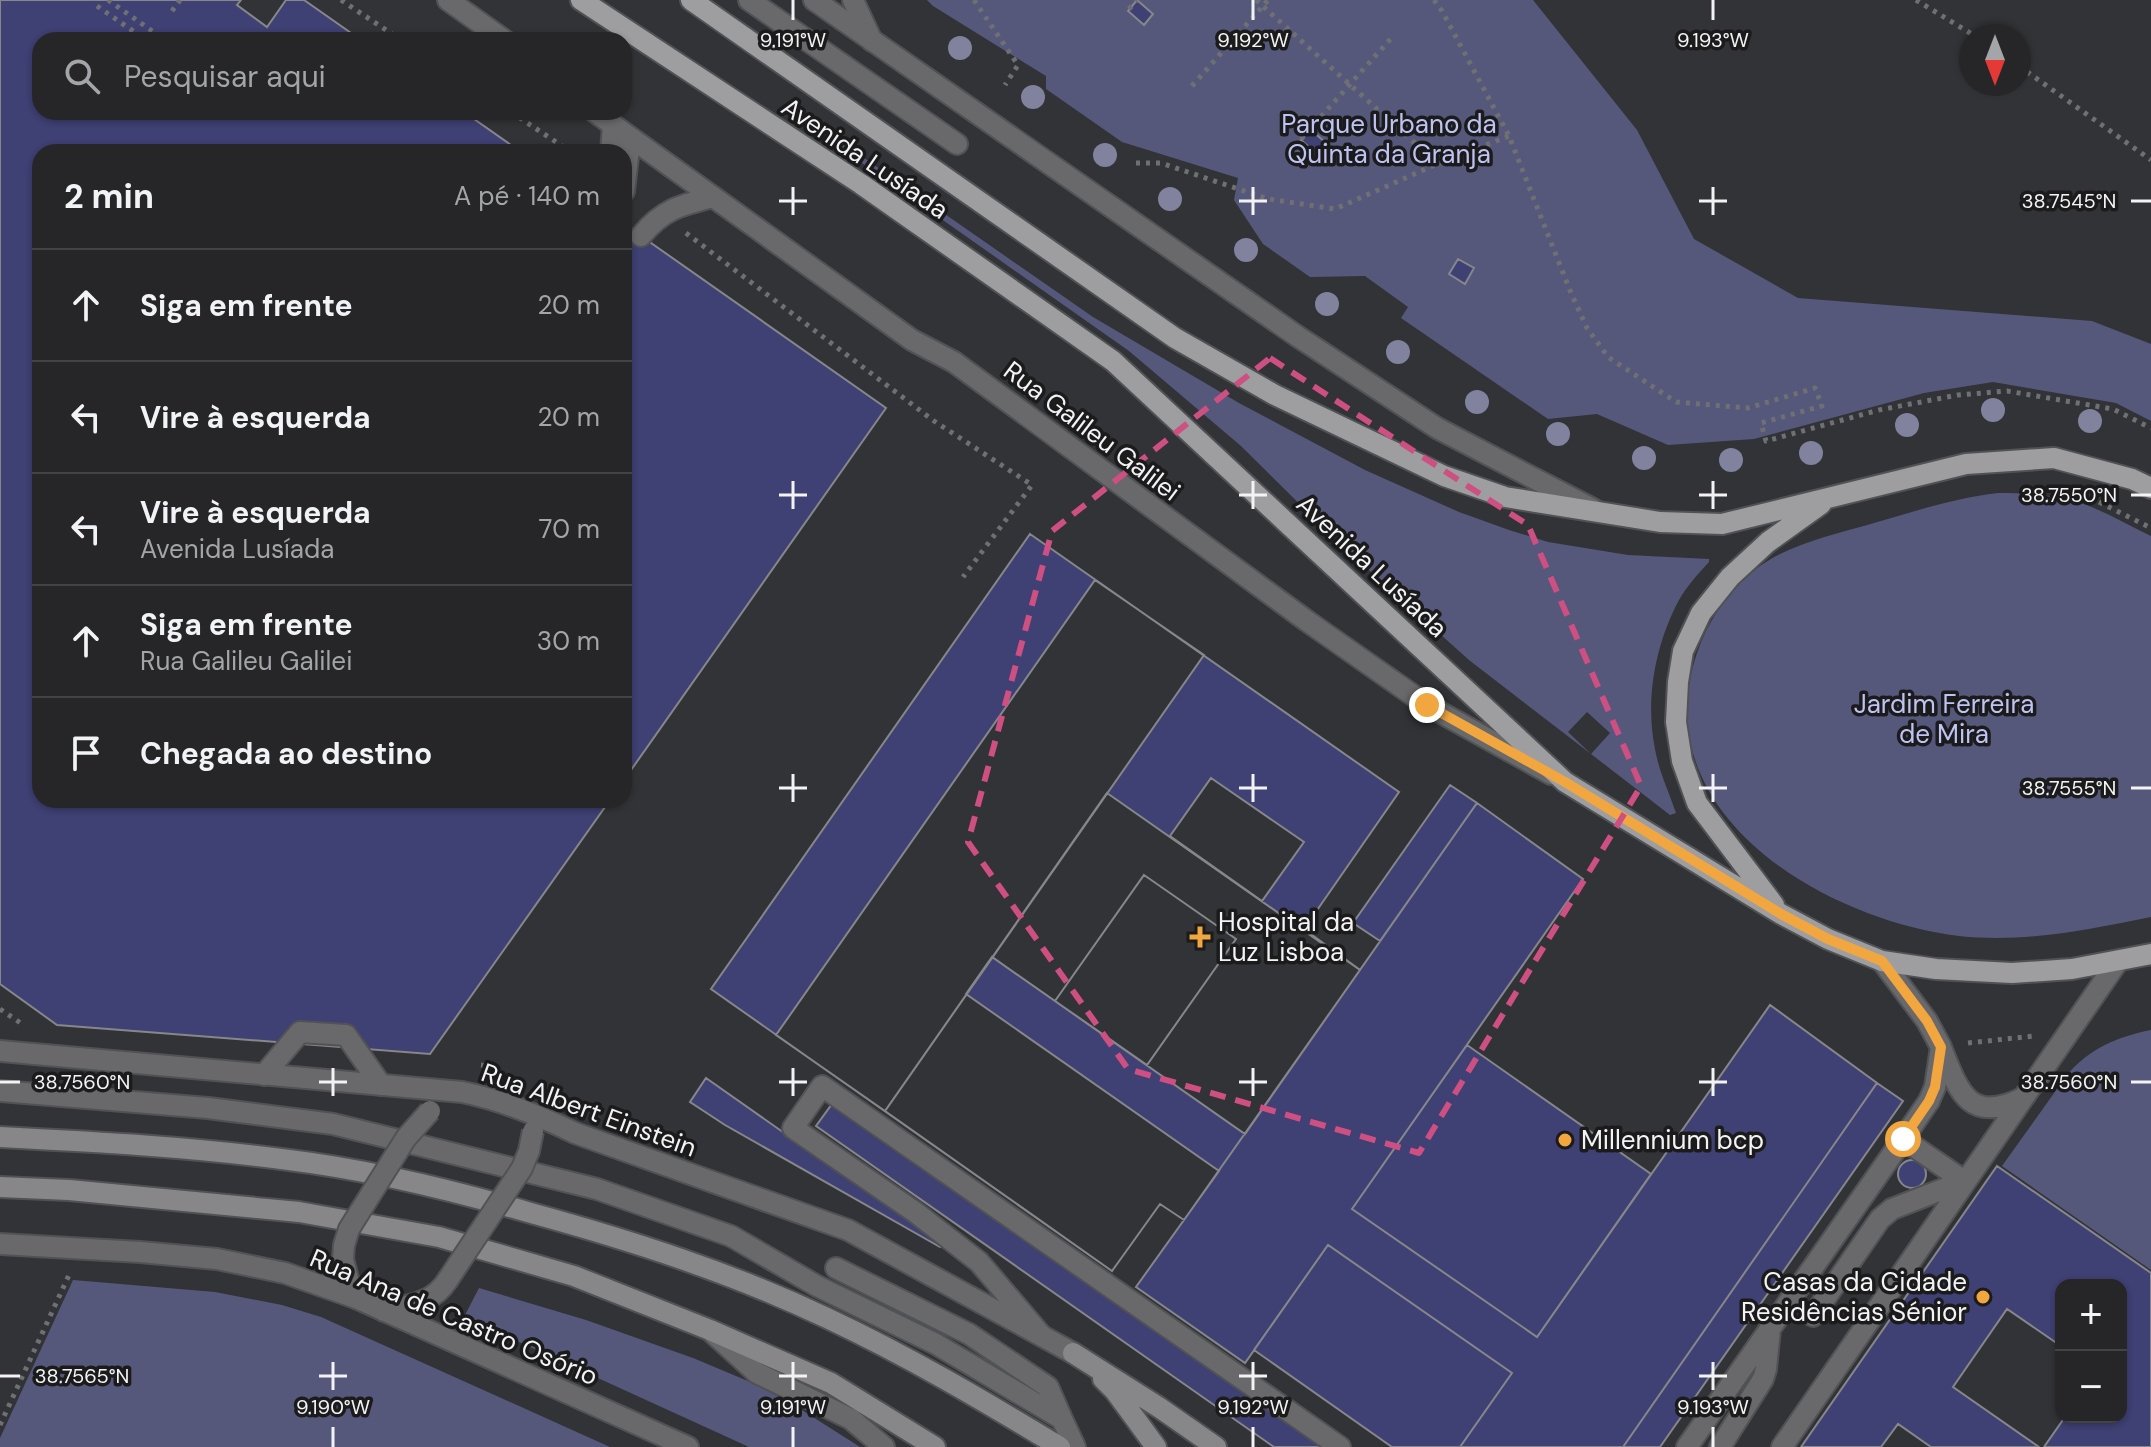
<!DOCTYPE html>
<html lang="pt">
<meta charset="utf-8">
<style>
body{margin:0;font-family:"DM Sans",sans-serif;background:#2e2e30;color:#f1f3f6}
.controls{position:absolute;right:24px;bottom:24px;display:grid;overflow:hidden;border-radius:16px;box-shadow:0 2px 6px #0004}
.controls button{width:72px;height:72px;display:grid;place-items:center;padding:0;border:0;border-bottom:2px solid #424345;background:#262628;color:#f1f3f6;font:40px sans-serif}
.compass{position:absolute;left:1959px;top:24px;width:72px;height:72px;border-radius:50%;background:#262628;box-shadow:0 2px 6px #0004;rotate:180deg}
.stop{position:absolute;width:24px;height:24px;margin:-18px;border:6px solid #f1a640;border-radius:50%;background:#fff}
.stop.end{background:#f1a640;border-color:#fff;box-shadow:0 2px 8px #0008}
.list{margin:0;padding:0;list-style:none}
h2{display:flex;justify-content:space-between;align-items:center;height:104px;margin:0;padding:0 32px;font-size:34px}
h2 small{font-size:26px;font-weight:400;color:#a4a5a8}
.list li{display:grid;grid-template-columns:52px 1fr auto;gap:24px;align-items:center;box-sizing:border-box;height:112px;padding:0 32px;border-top:2px solid #424345}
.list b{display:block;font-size:30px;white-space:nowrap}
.list p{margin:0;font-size:26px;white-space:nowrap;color:#a4a5a8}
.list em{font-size:26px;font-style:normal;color:#a4a5a8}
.icon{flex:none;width:44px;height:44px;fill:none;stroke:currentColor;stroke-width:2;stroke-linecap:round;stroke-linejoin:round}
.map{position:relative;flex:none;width:2151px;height:1447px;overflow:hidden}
.search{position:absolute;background:#262628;box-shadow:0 2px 6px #0004;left:32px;top:32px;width:600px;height:88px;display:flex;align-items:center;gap:20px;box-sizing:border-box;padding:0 28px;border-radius:24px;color:#a4a5a8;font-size:30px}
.panel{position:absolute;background:#262628;box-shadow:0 2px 6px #0004;left:32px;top:144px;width:600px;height:664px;border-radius:24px}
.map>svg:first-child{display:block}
.green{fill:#55587b}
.building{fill:#3f4073;stroke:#86878a;stroke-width:2;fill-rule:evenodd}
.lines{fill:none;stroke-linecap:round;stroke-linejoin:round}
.service-casing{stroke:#515255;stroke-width:24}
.minor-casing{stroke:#515255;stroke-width:24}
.secondary-casing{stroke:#515255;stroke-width:24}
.primary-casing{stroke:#515255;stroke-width:24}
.path{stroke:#6f7073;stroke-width:5;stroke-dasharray:4 6;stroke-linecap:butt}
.service{stroke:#69696b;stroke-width:20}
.minor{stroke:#69696b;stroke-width:20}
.secondary{stroke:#87878a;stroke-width:20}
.primary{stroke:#9e9ea1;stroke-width:20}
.service-bridge-casing{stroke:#515255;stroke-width:24;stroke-linecap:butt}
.service-bridge{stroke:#69696b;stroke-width:20}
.tree{fill:#80829e}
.route{stroke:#f1a640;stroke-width:10}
.marked{fill:none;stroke:#ce4f82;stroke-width:6;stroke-dasharray:16 10;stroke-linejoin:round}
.ticks{fill:none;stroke:#f3f3f5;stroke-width:3}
.poi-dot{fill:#f1a640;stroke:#1b1b1c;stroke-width:3}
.labels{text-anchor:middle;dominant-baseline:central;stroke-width:7;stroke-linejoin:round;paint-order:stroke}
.park-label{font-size:26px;fill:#bfc3f4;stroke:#1b1b1c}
.street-label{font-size:26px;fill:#f3f3f5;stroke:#1b1b1c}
.poi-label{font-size:26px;fill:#f3f3f5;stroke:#1b1b1c;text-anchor:start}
.ticks-label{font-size:20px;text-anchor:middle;fill:#f3f3f5;stroke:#1b1b1c;stroke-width:7;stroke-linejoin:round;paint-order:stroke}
</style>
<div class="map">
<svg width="2151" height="1447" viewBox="0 0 2151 1447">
<rect width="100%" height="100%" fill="#323336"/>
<path class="green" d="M927,0h606l104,130 57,109 104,59 294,23 59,23v77l-35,-18 -123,-21 -69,11 -170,46 -86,6 -71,-31 -49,5 -147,-101 7,-11 -43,-31 -55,1 -47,-33 -29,-44 4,-22 -116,-36 -76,-53v-13l-113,-70z
M798,112l295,205 146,86 126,67 94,42 50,18 39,12 80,13 81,4v3c-11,12 -22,24 -30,38 -24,45 -34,100 -24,149 4,23 14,43 21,64l-6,2 -79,-61 19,-21 -23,-21 -19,20 23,22 -122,-94 -128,-115 -100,-99 -112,-95 -334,-235z
M1998,493c26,0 52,2 77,8 26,8 51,23 76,35v381c-64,13 -126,26 -192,19 -125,-15 -300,-111 -268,-261 9,-42 31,-79 65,-106 34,-26 78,-34 118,-46 41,-12 81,-25 124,-30z
M2151,1030v240l-149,-104 65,-91c23,-27 50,-38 84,-45z
M73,1280l142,12 67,13 39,12 289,130h-610v-9z
M479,1288l107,32 107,38 79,33 88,56h-111l-285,-130z"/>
<path class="building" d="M0,0h241l-4,5 30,22 19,-27h18l57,40h-321v72h424l57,40h-481v648h570l-180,254 -373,-29 -57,-41z
M1137,0l16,14 -9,11 -16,-14z
M1310,129l16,14 -9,11 -16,-14z
M624,224l262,184 -262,372z
M1458,259l16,9 -9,16 -16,-10z
M1030,534l369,258 -95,137 56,41 -176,250 -24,-16 -48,67 -401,-282zM1211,778l93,64 -42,59 -92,-65zM1144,875l92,64 -89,126 -92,-64z
M1095,580l109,75 -319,456 -109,-76z
M1450,785l27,18 -97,138 -27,-18z
M1107,793l253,177 -176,250 -24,-16 -48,67 -227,-160zM1144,875l92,64 -89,126 -92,-64z
M1477,803l106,76 -231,330 185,128 233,-332 107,78 -254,364h-163l52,-74 -184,-128 -83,118 -109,-76 83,-116 -253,-177 26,-37 253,177z
M1467,1045l184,129 -114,163 -185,-128z
M706,1078l236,166 -2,3 -215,-122 -35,-23z
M1877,1083l26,18 -243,346h-37z
M832,1104l491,343h-49l-458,-321z
M1898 1174a14 14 0 1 1 28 0a14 14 0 1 1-28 0Z
M1997,1166l154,107v174h-107l21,-30h56v-132h-60v61l-54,-37 -54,78 86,60h-108l-33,-23 -17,23h-80z
M1328,1245l184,128 -52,74h-68l-138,-97z"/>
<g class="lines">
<g class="service-casing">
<path id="service" d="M749,0l208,144
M853,0l19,41
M611,152l2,-26
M624,191l6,-52
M641,236c22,-27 40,-31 72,-39
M1942,1050c17,43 28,74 81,48
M264,1075l36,-43 46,3 35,50
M0,1091l208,17 125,16 264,65 134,47 86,50 119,58 126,75 13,28
M343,1259l5,20 8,19
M836,1268l133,66 79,53 14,32
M384,1311c25,-6 48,-7 63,-30
M1813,1316l67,-97 12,-10 72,-28 -61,-42
M713,1333l44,40 94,46 33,28
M1041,1335l-62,-73 -64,-50 -122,-84 29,-42 518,361
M1687,1447l216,-308 26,-38 6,-14 6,-40 -14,-26 -45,-60
M1720,1447l43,-68 3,-10 4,-40
M1782,1447l336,-486"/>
</g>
<g class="minor-casing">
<path id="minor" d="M448,0l56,40
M814,0l483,336 140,92 156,81
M595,112l317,228 42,22 353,259 120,84 124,69
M0,1051l462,41c40,8 76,23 113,41l273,97 225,123
M0,1244l140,8 77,7 68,14 71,25 332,149"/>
</g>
<g class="secondary-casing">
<path id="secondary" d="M0,1137c97,5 193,10 289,23 82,10 163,30 242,53 102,28 201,60 296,105 81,38 157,83 233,129
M0,1187l69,3 230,22 140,25 135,39 136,54 121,53 104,64
M1073,1353l87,55 56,39
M1103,1379l12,12 41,56"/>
</g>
<g class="primary-casing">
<path id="primary" d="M581,0l280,184 252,177 452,421 216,132 47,25 54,22 54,8 76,4 60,-4 79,-15
M691,0l484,338 100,57 169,81 61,21 155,25 62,2 244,-60 88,-6 78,21 19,9
M1774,905l-77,-102 -15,-42 -6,-39 2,-40 5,-31 18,-38 29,-36 38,-35 53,-38"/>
</g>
<path class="path" d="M108,0l57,40
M341,0l60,40
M974,0l44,65 -13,20
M1256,0l162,146 17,19
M1434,0l8,11 67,125 62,157 16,35 21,29 68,45 72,6 67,-20 7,18 -61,17 5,18 113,-31 79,-15 49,-4 106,18 38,19
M1916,0l59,36
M97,6l49,34
M1129,9l8,-9
M172,11l8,-11
M2019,66l132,94
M1192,86l76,-86
M511,112l60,40
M1301,139l93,-104
M1136,163h25l107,36 67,10 100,-44 74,-29
M686,233l248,188 98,64 -69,92
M2099,502l52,26
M0,1009l22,15
M1968,1043l66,-7
M481,1065l17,2
M0,1425l69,-150h1"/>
<use href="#service" class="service"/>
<use href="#minor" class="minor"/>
<use href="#secondary" class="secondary"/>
<use href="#primary" class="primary"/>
<g class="service-bridge-casing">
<path id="service-bridge" d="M343,1259l1,-14 5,-16 57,-91 24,-27
M447,1281l75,-113 7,-17 4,-20"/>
</g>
<use href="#service-bridge" class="service-bridge"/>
</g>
<g class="tree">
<circle cx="960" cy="48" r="12"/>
<circle cx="1033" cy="97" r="12"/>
<circle cx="1105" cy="155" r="12"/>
<circle cx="1170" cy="199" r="12"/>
<circle cx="1246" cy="250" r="12"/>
<circle cx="1327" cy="304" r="12"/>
<circle cx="1398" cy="352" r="12"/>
<circle cx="1477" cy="402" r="12"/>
<circle cx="1993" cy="410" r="12"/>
<circle cx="2090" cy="421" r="12"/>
<circle cx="1907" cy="425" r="12"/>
<circle cx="1558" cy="434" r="12"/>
<circle cx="1811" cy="453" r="12"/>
<circle cx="1644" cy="458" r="12"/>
<circle cx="1731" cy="460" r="12"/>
</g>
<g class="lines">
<path class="route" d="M1427,705l138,77 216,132 47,25 54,22 45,60 14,26 -6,40 -6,14 -26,38"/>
</g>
<path class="marked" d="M1270,358l258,167 113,261 -222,367 -291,-84 -160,-227 84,-311z"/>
<path class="ticks" d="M793,0v20M1253,0v20M1713,0v20M793,187v28M1253,187v28M1713,187v28M779,201h28M1239,201h28M1699,201h28M2131,201h20M793,481v28M1253,481v28M1713,481v28M779,495h28M1239,495h28M1699,495h28M2131,495h20M793,774v28M1253,774v28M1713,774v28M779,788h28M1239,788h28M1699,788h28M2131,788h20M333,1068v28M793,1068v28M1253,1068v28M1713,1068v28M0,1082h20M319,1082h28M779,1082h28M1239,1082h28M1699,1082h28M2131,1082h20M333,1362v28M793,1362v28M1253,1362v28M1713,1362v28M0,1376h20M319,1376h28M779,1376h28M1239,1376h28M1699,1376h28M333,1427v20M793,1427v20M1253,1427v20M1713,1427v20"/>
<g class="poi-dot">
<path d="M1196 925h8v8h8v8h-8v8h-8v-8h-8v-8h8z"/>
<circle cx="1565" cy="1140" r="8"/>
<circle cx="1983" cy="1297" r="8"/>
</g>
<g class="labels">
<g class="park-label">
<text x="1389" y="124">Parque Urbano da<tspan x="1389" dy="30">Quinta da Granja</tspan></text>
<text x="1944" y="704">Jardim Ferreira<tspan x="1944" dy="30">de Mira</tspan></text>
</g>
<g class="street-label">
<text transform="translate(865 158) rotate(34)">Avenida Lusíada</text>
<text transform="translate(1092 431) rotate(37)">Rua Galileu Galilei</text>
<text transform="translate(1372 566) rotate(43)">Avenida Lusíada</text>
<text transform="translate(589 1110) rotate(20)">Rua Albert Einstein</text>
<text transform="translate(454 1317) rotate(23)">Rua Ana de Castro Osório</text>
</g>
<g class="poi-label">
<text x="1218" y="922">Hospital da<tspan x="1218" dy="30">Luz Lisboa</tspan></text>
<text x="1581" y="1140">Millennium bcp</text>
<text x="1967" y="1282" text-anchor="end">Casas da Cidade<tspan x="1967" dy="30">Residências Sénior</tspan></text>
</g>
</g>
<g class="ticks-label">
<text x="793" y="47">9.191°W</text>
<text x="1253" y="47">9.192°W</text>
<text x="1713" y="47">9.193°W</text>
<text x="2069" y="208">38.7545°N</text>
<text x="2069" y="502">38.7550°N</text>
<text x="2069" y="795">38.7555°N</text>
<text x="2069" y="1089">38.7560°N</text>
<text x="82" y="1089">38.7560°N</text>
<text x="82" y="1383">38.7565°N</text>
<text x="333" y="1414">9.190°W</text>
<text x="793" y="1414">9.191°W</text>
<text x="1253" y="1414">9.192°W</text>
<text x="1713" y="1414">9.193°W</text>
</g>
</svg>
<div class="controls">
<button>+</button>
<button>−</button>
</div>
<svg class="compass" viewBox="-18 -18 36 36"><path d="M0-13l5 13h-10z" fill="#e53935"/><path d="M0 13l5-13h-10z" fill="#a4a5a8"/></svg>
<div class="stop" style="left:1903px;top:1139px"></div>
<div class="stop end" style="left:1427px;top:705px"></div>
<div class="search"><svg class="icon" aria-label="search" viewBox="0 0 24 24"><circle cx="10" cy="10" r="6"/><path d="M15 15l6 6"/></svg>Pesquisar aqui</div>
<section class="panel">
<h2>2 min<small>A pé · 140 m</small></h2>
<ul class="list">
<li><svg class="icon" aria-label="ahead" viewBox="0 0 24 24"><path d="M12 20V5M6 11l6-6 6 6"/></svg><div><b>Siga em frente</b></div><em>20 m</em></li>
<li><svg class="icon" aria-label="left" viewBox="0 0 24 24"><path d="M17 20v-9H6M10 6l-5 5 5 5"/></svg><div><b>Vire à esquerda</b></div><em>20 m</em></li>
<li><svg class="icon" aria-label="left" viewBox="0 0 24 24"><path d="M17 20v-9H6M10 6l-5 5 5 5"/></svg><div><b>Vire à esquerda</b><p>Avenida Lusíada</p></div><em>70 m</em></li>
<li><svg class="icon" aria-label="ahead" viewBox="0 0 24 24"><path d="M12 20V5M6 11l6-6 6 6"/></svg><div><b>Siga em frente</b><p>Rua Galileu Galilei</p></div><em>30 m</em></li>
<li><svg class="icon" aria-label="arrive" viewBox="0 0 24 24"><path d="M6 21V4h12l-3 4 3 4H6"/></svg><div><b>Chegada ao destino</b></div></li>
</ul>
</section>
</div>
